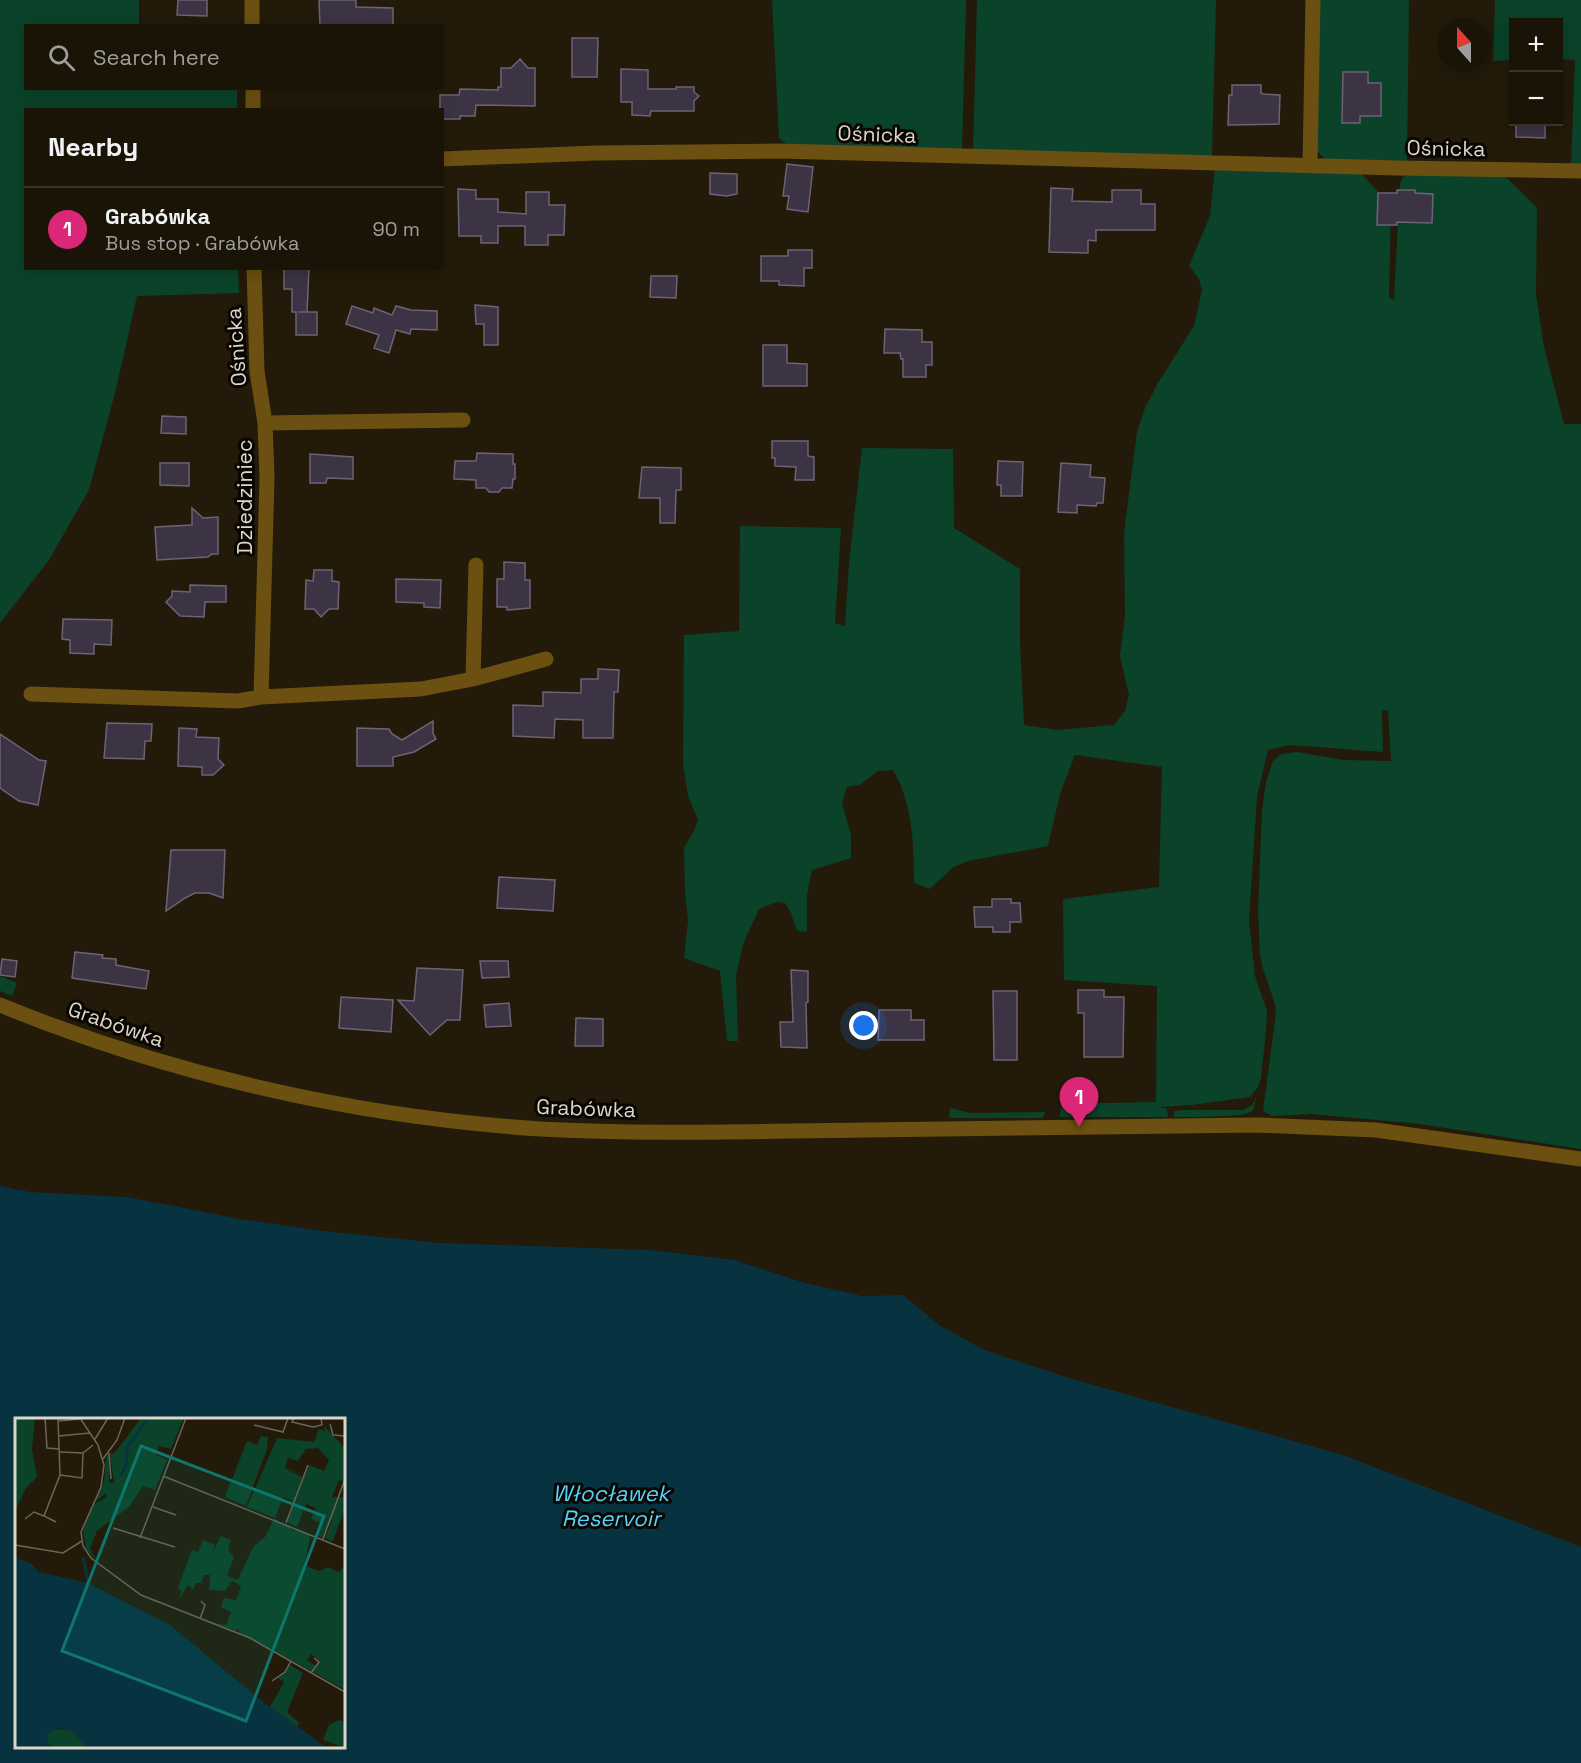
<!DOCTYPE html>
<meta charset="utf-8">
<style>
body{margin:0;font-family:"Space Grotesk",sans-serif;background:#231d11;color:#f1f3f6}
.controls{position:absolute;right:18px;top:18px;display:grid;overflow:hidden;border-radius:0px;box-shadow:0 3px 15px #0003}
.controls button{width:54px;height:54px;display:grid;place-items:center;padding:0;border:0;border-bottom:2px solid #383328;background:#1a1407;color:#f1f3f6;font:30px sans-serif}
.compass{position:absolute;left:1437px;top:18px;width:54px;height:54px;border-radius:50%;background:#1a1407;box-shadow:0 3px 15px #0003;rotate:339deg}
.you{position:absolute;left:864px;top:1026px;width:21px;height:21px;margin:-15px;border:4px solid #fff;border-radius:50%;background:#1a73e8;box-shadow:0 0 0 9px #1a73e833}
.badge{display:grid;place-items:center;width:39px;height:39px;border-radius:50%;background:#db2777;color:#fff;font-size:20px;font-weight:700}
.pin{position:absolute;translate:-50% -50px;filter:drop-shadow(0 2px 3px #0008)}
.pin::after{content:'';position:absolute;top:32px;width:21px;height:18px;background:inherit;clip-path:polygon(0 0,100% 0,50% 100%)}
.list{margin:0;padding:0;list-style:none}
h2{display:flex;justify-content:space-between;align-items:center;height:78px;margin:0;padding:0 24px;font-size:26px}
h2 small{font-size:20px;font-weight:400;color:#9f9e9b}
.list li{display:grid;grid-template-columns:39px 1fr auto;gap:18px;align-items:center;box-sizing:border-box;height:84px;padding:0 24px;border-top:2px solid #383328}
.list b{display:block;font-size:22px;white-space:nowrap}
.list p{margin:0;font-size:20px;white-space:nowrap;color:#9f9e9b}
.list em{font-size:20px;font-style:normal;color:#9f9e9b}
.icon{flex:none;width:33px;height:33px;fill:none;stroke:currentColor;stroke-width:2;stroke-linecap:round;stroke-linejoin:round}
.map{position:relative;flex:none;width:1581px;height:1763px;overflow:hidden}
.search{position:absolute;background:#1a1407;box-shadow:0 3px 15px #0003;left:24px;top:24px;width:420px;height:66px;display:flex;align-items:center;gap:15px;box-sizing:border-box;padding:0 21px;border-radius:0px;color:#9f9e9b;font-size:22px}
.panel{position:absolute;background:#1a1407;box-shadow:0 3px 15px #0003;left:24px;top:108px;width:420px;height:162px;border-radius:0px}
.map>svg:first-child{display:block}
.green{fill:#0a4329}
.water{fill:#073340;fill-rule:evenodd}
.building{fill:#3c3344;stroke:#6e6376;stroke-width:1.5}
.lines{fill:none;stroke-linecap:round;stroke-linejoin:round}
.minor{stroke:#6b5011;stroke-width:15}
.tertiary{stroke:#6b5011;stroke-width:15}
.labels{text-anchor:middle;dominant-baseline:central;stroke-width:6;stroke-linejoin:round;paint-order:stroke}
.street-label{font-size:21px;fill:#dcd6cb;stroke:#090602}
.water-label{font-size:22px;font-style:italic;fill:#53d4ff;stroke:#090602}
.inset-river{fill:none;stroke:#073340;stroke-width:3}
.inset-road{fill:none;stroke:#6d6557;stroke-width:1.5}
.view{fill:#0f766e;fill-opacity:0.15;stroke:#0f766e;stroke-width:3}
.inset-edge{fill:none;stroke:#dcd6cb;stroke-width:3}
</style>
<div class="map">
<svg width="1581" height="1763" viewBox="0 0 1581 1763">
<rect width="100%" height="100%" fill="#231a09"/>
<path class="green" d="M0,0h139v25l-113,1v62l211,1v20l-211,1v158l212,1 1,24 -102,3 -21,93 -27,101 -40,70 -49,63z
M772,0h194l-4,151 -174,-6 -9,-7z
M977,0h239l-4,156 -239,-3z
M1318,0h91l-2,161h-80l-12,-12z
M1495,0h86v167h-10l4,-107 -16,-1 -1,-37h-44l-1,38 -20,1z
M1215,167l144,4 32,35 -2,91 5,3 6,-115 2,-7 9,-6 92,2 34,34 -1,87 8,52 20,77h17v725l-161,-25 -109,-10 -39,2 -9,-5 13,-98 -1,-9 -12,-35 -3,-14 -2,-43 4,-102 4,-28 7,-21 8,-7 16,-2 47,8 47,1 -3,-51 -6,1 1,41 -93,-7 -22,5 -11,47 -8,124 6,55 12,35 -1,20 -5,47 -3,9 -8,10 -58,8 -33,2 8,2 1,8h-108l1,-13 95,-2 1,-116 -93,-6 -1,-81 96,-12 3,-120 -87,-12 -15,39 -12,52 -80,15 -15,6 -23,22 -16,-6c0,-38 -1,-79 -21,-113l-15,1 -18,14 -13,2 -5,16 9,32v23l-39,12 -5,24v38l-10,-1 -6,-18 -6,-10 -9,-1 -17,7 -16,35 -7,31 2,66h-11l-7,-70 -36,-13 4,-37 -3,-28 -1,-45 10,-17 4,-11 -10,-24 -5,-32 1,-129 55,-4 1,-107v2l101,2 -6,95 10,3 4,-63 13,-115 91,1 1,79 66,41v76l4,80 33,5 57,-5 11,-14 4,-16 -9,-39 5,-41 -1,-82 13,-101 8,-24 13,-25 36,-57 8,-36 -3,-11 -10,-13 21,-50z
M0,976l17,7 -5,13 -12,-5z
M1256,1097c-1,5 -1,11 -4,14 -7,7 -65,6 -78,6v-6l10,-1h59l9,-5z
M950,1108l21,5 74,-1 -2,6h-94z"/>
<path class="water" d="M0,1186l30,6 97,5 113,22 83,12 116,12 211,7 84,10 71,23 57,13 41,-1 36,30 45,25 88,29 271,76 238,92v216h-1581zM16,1420h328v326h-328z"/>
<path class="building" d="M178,0h29v16l-30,-1z
M319,0h37v7l37,1v18h-73z
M572,38h26l-1,39h-25z
M520,59l8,9h7v38l-59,-1 -1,11h-15v3h-18v-9h-2v-15h19l1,-6 38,1v-3h3v-19h10z
M621,69l27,1v19h28v-2h18v5l5,4 -5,5v10h-43l-1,5 -18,-1v-13h-11z
M1343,72h25v11h13v33h-21v7h-18z
M1232,85h29v8l2,1 17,1 -1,29 -51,1 1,-30h3z
M1516,122h29v16l-29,-1z
M787,164l26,3 -5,45 -21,-3 2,-13h-6z
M710,173l27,1v20l-10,2 -17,-2z
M1051,188l22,1 -1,12 40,1v-12h29v14h14v26h-59v11l-8,-1v13l-39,-1z
M458,189l18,1v9h22v13l28,2v-22h23v13h16l-1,30h-16v10h-23v-19h-27v17h-17v-7h-22z
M1397,190h18v3l18,1 -1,29 -35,-1v3h-20l1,-32h19z
M788,250h24v18h-8v18l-25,-1v-4h-18v-25h27z
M284,268h25l-2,44h-9h19v23h-21v-23h-4v-23h-8z
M651,276h26l-1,22 -26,-1z
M475,305l23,2v38h-14v-21h-8z
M352,306l21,7 1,-5 18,7 4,-9 15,4 26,1v19l-26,-1 -1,5 -14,-4 -7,23 -15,-5 5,-13 -33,-11z
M885,329l37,1v12h10v23h-6v12h-23v-18h-2l-1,-6h-16z
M763,345h24v18l20,1v22h-44z
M162,416l24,1v17l-25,-1z
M772,441h36v15l6,1v23h-19l1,-13 -21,-1v-8h-3z
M477,453l36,1v10h2v15h-2l-1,9h-10l-3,4h-10l-3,-4h-10v-8l-22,-1 1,-18h21z
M310,454l43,3v22l-26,-1 -1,5h-16z
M998,461l25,1 -1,34h-21v-11h-4z
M160,463h29v23l-29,-1z
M1061,463l30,2 -1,12 15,1 -2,25h-6l-1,3 -19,-1v8l-19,-1z
M642,467l39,1v22h-5l-1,33h-15v-25h-21z
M192,508l11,10 15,-1v37h-6l-4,3 -51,3 -2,-33 37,-2z
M504,562l21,1v17h5v28l-23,2v-3h-10v-28h7z
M314,570h18v11l7,1 -1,27h-9l-8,8 -7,-8h-9l1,-29 7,1z
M396,579l45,1 -1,28 -16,-1v-4l-28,-1z
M190,585l36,1v16h-21l-1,15 -24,-1 -14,-14 6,-6v-5l18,1z
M63,619l49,1 -1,25 -17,-1v10l-24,-1v-13l-8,-1z
M598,669l21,1 -1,22h-4l-1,46h-30v-18l-28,-1 -1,19 -41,-2v-31l30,1v-14l38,1v-14h17z
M433,721v12l3,6 -22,13 -21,5v9h-36v-38l32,1 3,5 10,6z
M107,723l45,1 -1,17h-6l-1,18 -40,-1z
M179,728l18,1 -1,8 23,1 -1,21 6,6 -11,10h-11v-8l-24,-1z
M0,734l39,26 7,1 -8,44 -19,-4 -19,-13z
M171,850h54l-2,48 -14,-5h-14l-10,5 -19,13z
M499,877l56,3 -2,31 -56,-3z
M992,899h19v4h9l1,19h-11v10h-17v-5h-18l-1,-20h18z
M75,952l28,3 -1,3 14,1v6l33,6 -3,18 -74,-11z
M2,959l15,2 -2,16 -15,-2z
M480,961h28l1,16 -27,1z
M417,968l46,2 -3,50h-13l-17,15 -32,-35 16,1z
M791,970l17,1v31l-2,1 1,45 -26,-1 -1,-25h13z
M1078,990h26v7h20l-1,60h-39v-44h-6z
M993,991h24v69h-23z
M341,997l52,3 -2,32 -52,-4z
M509,1003l2,23 -25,1 -2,-22z
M879,1010h32v10h13v20h-46z
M576,1018l27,1v27h-28z"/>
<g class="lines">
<path class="minor" d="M252,0v26
M253,88v22
M442,159l154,-6 184,-2 617,17 184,3
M1310,165l3,-165
M254,268l3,103 8,52 2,55 -6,219
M265,423l198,-3
M473,679l3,-114
M31,694l207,7 23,-4 160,-8 52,-10 73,-20"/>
<path class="tertiary" d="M0,1005c171,70 356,112 540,124 109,6 218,2 327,1 130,-1 260,-3 390,-5l119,5 205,29"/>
</g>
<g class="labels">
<g class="street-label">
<text transform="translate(877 134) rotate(2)">Ośnicka</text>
<text transform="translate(1446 148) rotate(1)">Ośnicka</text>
<text transform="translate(236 347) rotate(-94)">Ośnicka</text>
<text transform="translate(244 497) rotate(-90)">Dziedziniec</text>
<text transform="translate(116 1024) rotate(19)">Grabówka</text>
<text transform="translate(586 1108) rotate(2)">Grabówka</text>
</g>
<g class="water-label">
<text x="611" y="1493">Włocławek<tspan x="611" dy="25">Reservoir</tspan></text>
</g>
</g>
<g transform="translate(15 1418)">
<rect width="330" height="330" fill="#231a09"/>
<path d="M0,0h20l-3,31 5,28 -11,11 -11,23zM126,0h43l-13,31 -12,-3 -3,9 11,5 -12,30 -12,-4 -14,21 -32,24 -7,18 8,13 -12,-13 -3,-19 11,-26 13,-7 -1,-4 -11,9 9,-20 2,-24 3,-4v28l5,1 -4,-30 4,1zM309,8l21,22v34l-6,-2 -7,17h13v13l-13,32 -7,-4 9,-23 -12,23 -6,-3 5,-12 -10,-4 5,-11 -10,-4 -9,23 -10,-5 22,-57 15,6 5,-11 -11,-12 -12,1 -8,12 -10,-3 -3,10 18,7 -17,-5 16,7 -8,25 -11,-5 -8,21 -28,-11 30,-69 37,4 5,-13 6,2zM246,18l7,1 -1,12 -21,57 -21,-9 22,-56 10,4zM259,101l17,7 2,6 3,-3 12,4 2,5 -6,27 15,6 9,-4 11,5 6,-7v125l-32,-18 7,-11 -9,-7 -4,6 9,6 -5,5 -72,-39v-4l-3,3 -22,-8 12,2 5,-13 -10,-5 3,-9 12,2 5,-14 -9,-5 -7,10 -16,-1 1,-15h-6l-3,8h-5l-3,7 -5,-5 -9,14 2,-8 -3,-4 14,-37 6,2 5,-12 12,5 -4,11 10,-20 10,4 -3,10 6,7 -7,19 11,4 15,-33 12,-10zM275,247l13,8 -16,39 12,11 -2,4 -27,-20 14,-25 -6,-4zM324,302l6,2v26l-22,-8 6,-15zM36,310l20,3 17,17h-37l-6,-13z" fill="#0a4329"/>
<path d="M0,140l16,5 8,9 49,11 82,42 87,72 70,51h-239l-17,-17 -13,-3 -12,7 5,13h-36z" fill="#073340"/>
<path class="inset-river" d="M106,58l5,-11 1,-17 21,-30M68,139l5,26"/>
<path class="inset-road" d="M30,0l2,30 12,1M65,0l18,27 6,20 -3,22 -20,45 2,14 8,12 50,37 109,43 95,54M279,0l-2,4 21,5 9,-2 -1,-7M43,3l22,-2M315,6l3,11 12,1M239,7l29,7 5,-14M43,18l32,-3M80,21l13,-21M45,34l23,1 10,-8M94,35l2,26M88,41l14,-19 8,-22M45,57l22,3 1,-25M148,58l182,73M138,89l23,8M10,101l9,-7 10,4M41,104l-12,-6 16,-41 -2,-57M271,105l22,-58M98,110l62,19M125,120l46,-120M308,121l22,-60M0,127l48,8 19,-12M185,201l5,-14 -4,-4M296,255l8,-11 -5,-4M257,263l13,-9 6,-11"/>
<path class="view" d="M126,28l183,70 -78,205 -184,-70z"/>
<rect width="330" height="330" class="inset-edge"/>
</g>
</svg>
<div class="controls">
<button>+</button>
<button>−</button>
</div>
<svg class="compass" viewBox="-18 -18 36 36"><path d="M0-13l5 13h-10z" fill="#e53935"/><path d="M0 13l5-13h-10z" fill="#9f9e9b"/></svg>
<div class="you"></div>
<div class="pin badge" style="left:1079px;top:1127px">1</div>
<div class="search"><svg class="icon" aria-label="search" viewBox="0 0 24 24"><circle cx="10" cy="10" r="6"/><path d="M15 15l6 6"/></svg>Search here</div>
<section class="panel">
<h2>Nearby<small></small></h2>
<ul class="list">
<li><span class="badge">1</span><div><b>Grabówka</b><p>Bus stop · Grabówka</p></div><em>90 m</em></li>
</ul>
</section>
</div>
